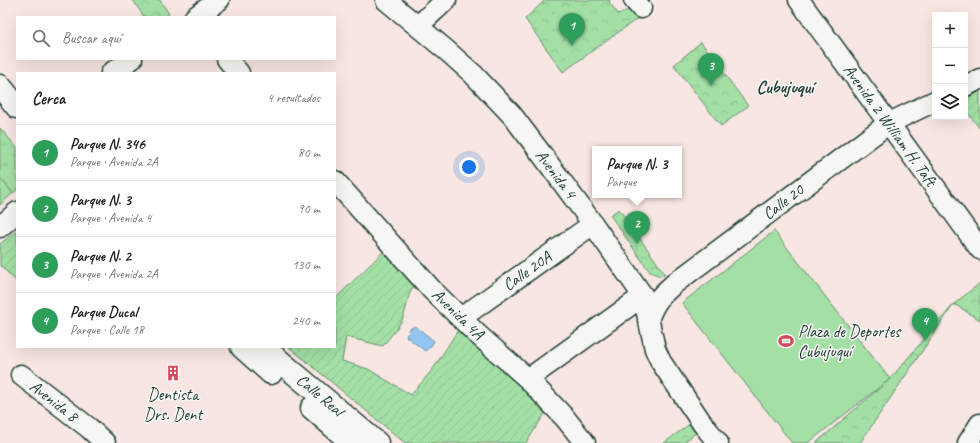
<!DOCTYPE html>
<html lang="es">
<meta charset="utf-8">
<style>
body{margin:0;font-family:Caveat,sans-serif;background:#f6f6f6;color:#222}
.controls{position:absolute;right:12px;top:12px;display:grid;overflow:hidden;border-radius:0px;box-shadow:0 4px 16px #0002}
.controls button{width:36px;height:36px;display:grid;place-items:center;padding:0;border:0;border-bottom:1px solid #e0e0e0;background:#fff;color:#222;font:20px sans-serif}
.you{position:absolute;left:469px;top:167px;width:14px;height:14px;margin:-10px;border:3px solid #fff;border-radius:50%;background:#1a73e8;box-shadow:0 0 0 6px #1a73e833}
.badge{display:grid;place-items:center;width:26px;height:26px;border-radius:50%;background:#d1495b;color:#fff;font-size:13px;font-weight:700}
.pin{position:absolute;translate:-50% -33px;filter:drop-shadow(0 1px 2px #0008)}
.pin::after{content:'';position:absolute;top:21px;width:14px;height:12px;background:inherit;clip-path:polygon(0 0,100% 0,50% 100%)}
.popup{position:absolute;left:592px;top:146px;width:90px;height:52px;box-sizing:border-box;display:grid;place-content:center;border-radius:0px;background:#fff;filter:drop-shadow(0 1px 3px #0005);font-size:13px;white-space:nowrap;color:#767676}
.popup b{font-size:15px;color:#222}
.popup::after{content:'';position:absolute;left:50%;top:100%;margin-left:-8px;border:8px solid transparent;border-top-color:#fff}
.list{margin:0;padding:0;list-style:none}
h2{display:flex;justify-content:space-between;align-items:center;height:52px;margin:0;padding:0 16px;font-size:17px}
h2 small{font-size:13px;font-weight:400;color:#767676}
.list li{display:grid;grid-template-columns:26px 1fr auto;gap:12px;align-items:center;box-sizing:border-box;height:56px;padding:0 16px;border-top:1px solid #e0e0e0}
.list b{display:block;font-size:15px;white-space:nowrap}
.list p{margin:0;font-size:13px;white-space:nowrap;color:#767676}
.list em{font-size:13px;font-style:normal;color:#767676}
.icon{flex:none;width:22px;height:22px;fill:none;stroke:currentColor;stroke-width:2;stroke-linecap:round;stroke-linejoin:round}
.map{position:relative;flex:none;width:980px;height:443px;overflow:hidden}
.search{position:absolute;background:#fff;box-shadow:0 4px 16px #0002;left:16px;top:16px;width:320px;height:44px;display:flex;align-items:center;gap:10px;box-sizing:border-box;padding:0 14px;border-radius:0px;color:#767676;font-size:15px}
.panel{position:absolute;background:#fff;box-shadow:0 4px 16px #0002;left:16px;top:72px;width:320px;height:276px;border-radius:0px}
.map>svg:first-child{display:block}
.grass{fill:url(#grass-tufts);stroke:#628e6d}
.park{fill:url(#park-crowns);stroke:#628e6d}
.garden{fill:url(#garden-furrows);stroke:#628e6d}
.pitch{fill:#a4e0a6;stroke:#628e6d}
.water{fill:#94c5f0;stroke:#658fa5}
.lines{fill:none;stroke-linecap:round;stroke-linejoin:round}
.minor-casing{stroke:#1f3d34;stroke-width:23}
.major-casing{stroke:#1f3d34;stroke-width:25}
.minor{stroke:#f6f6f2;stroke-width:20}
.major{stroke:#f6f6f2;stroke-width:22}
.labels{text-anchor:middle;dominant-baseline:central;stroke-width:3;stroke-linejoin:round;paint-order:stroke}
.street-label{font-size:17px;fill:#1f3d34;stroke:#f6f6f2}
.poi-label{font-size:17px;fill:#1f3d34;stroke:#f6f6f2;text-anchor:start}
.neighbourhood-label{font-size:18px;font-weight:bold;fill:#1f3d34;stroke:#f6f6f2}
</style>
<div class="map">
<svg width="980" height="443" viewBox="0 0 980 443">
<defs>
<pattern id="grass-tufts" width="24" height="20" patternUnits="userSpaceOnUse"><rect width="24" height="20" fill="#a4e0a6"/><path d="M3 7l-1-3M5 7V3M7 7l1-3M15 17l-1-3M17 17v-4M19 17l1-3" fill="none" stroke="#8dc190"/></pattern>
<pattern id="park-crowns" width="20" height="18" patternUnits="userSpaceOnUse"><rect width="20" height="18" fill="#a4e0a6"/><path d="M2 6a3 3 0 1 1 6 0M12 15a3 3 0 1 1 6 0" fill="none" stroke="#8dc190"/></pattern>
<pattern id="garden-furrows" width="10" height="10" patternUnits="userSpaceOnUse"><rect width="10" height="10" fill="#a4e0a6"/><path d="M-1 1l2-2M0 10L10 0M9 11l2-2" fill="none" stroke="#8dc190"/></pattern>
</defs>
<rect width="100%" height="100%" fill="#f8e6e2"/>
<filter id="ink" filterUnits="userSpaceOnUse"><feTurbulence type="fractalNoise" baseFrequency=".025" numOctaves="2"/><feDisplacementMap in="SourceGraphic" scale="8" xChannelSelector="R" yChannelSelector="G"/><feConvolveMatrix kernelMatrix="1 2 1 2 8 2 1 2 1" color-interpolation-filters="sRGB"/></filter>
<g filter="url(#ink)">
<path class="grass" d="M0,128l17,20v42l-4,3 -13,-15z"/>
<path class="park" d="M133,0h27l9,14 -5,3h-20z
M545,0h65l-1,2 9,12 17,-6 6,8 -78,56 -38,-53z
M701,42l47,64 -27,20 -47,-61z
M619,209l46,65 -5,2 -10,-4 -40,-57z
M980,283v37l-26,-16 -94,139h-44l74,-64 64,-75z
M691,423l7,8 -15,12h-19z"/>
<path class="garden" d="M980,91v38l-15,-20v-10z
M17,230v52l-17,-17v-21z
M385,250l30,35c-9,9 -7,23 -13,35 -5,9 -13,18 -19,26l-37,-9 -4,24 26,8 43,26 22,-26 27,-42 55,48 31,37 -20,31h-121l-116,-96h46v-48z"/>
<path class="pitch" d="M0,178l13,15 -13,12z
M774,231l116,148 -82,64h-16l-110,-140z"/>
<path class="water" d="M415,326l19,15 -3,5 -6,5 -19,-15 1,-2 3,-2 -2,-2z"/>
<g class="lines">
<g class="minor-casing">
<path id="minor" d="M386,0l60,50 27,24 39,41 31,41 50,68 50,72 9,39 3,14 6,13 41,61 16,20
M634,0l7,8
M799,0l181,249
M195,17l24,-17
M418,26l28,-26
M227,59l12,14
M111,73l21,-14
M965,86l15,-7
M335,181l97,109 44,43 52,46 37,39 20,25
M0,227l17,-15
M461,318l132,-94
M648,320c7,-19 12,-24 27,-37l214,-160 46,-22
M21,375l68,53 16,15
M528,379l115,-83
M968,443l12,-19"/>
</g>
<g class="major-casing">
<path id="major" d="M0,86l17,21
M242,347l29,26
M263,347l114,96
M312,408l40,35"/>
</g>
<use href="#minor" class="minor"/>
<use href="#major" class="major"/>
</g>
</g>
<defs>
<g id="stadium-bare" transform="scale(1.2)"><path d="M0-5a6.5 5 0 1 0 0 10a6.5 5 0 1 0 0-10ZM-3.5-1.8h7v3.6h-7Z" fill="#d1495b" stroke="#f6f6f2" stroke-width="2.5" paint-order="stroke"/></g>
<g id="building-bare" transform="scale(1.2)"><path d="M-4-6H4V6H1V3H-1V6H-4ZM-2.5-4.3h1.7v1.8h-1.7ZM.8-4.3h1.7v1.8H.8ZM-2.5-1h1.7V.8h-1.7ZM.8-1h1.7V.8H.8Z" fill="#d1495b" stroke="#f6f6f2" stroke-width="2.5" paint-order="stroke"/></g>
</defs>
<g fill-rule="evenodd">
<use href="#stadium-bare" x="786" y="341"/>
<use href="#building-bare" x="173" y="373"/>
</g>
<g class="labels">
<g class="street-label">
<text transform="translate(890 125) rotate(54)">Avenida 2 William H. Taft</text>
<text transform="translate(556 174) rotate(53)">Avenida 4</text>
<text transform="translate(783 202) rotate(-37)">Calle 20</text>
<text transform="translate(527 271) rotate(-35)">Calle 20A</text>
<text transform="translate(458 314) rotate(44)">Avenida 4A</text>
<text transform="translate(320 395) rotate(40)">Calle Real</text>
<text transform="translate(54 401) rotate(38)">Avenida 8</text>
</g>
<g class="poi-label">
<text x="798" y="331">Plaza de Deportes<tspan x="798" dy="20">Cubujuquí</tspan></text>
<text x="173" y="394" text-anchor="middle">Dentista<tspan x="173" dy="20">Drs. Dent</tspan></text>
</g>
<g class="neighbourhood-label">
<text x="785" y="87">Cubujuquí</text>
</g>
</g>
</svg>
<div class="controls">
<button>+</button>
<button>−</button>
<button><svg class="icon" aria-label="layers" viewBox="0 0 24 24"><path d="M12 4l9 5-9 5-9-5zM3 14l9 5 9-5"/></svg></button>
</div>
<div class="you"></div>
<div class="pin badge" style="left:572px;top:46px;background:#2e9e5b">1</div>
<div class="pin badge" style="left:637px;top:244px;background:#2e9e5b">2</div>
<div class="popup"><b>Parque N. 3</b>Parque</div>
<div class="pin badge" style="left:711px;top:86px;background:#2e9e5b">3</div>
<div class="pin badge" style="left:925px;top:341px;background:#2e9e5b">4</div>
<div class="search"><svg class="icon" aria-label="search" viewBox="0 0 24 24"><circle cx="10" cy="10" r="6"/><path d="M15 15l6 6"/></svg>Buscar aquí</div>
<section class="panel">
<h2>Cerca<small>4 resultados</small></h2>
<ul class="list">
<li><span class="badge" style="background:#2e9e5b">1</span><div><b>Parque N. 346</b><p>Parque · Avenida 2A</p></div><em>80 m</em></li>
<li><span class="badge" style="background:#2e9e5b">2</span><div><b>Parque N. 3</b><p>Parque · Avenida 4</p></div><em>90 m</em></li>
<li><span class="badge" style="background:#2e9e5b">3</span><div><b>Parque N. 2</b><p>Parque · Avenida 2A</p></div><em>130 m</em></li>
<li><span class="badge" style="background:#2e9e5b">4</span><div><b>Parque Ducal</b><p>Parque · Calle 18</p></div><em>240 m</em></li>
</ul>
</section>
</div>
